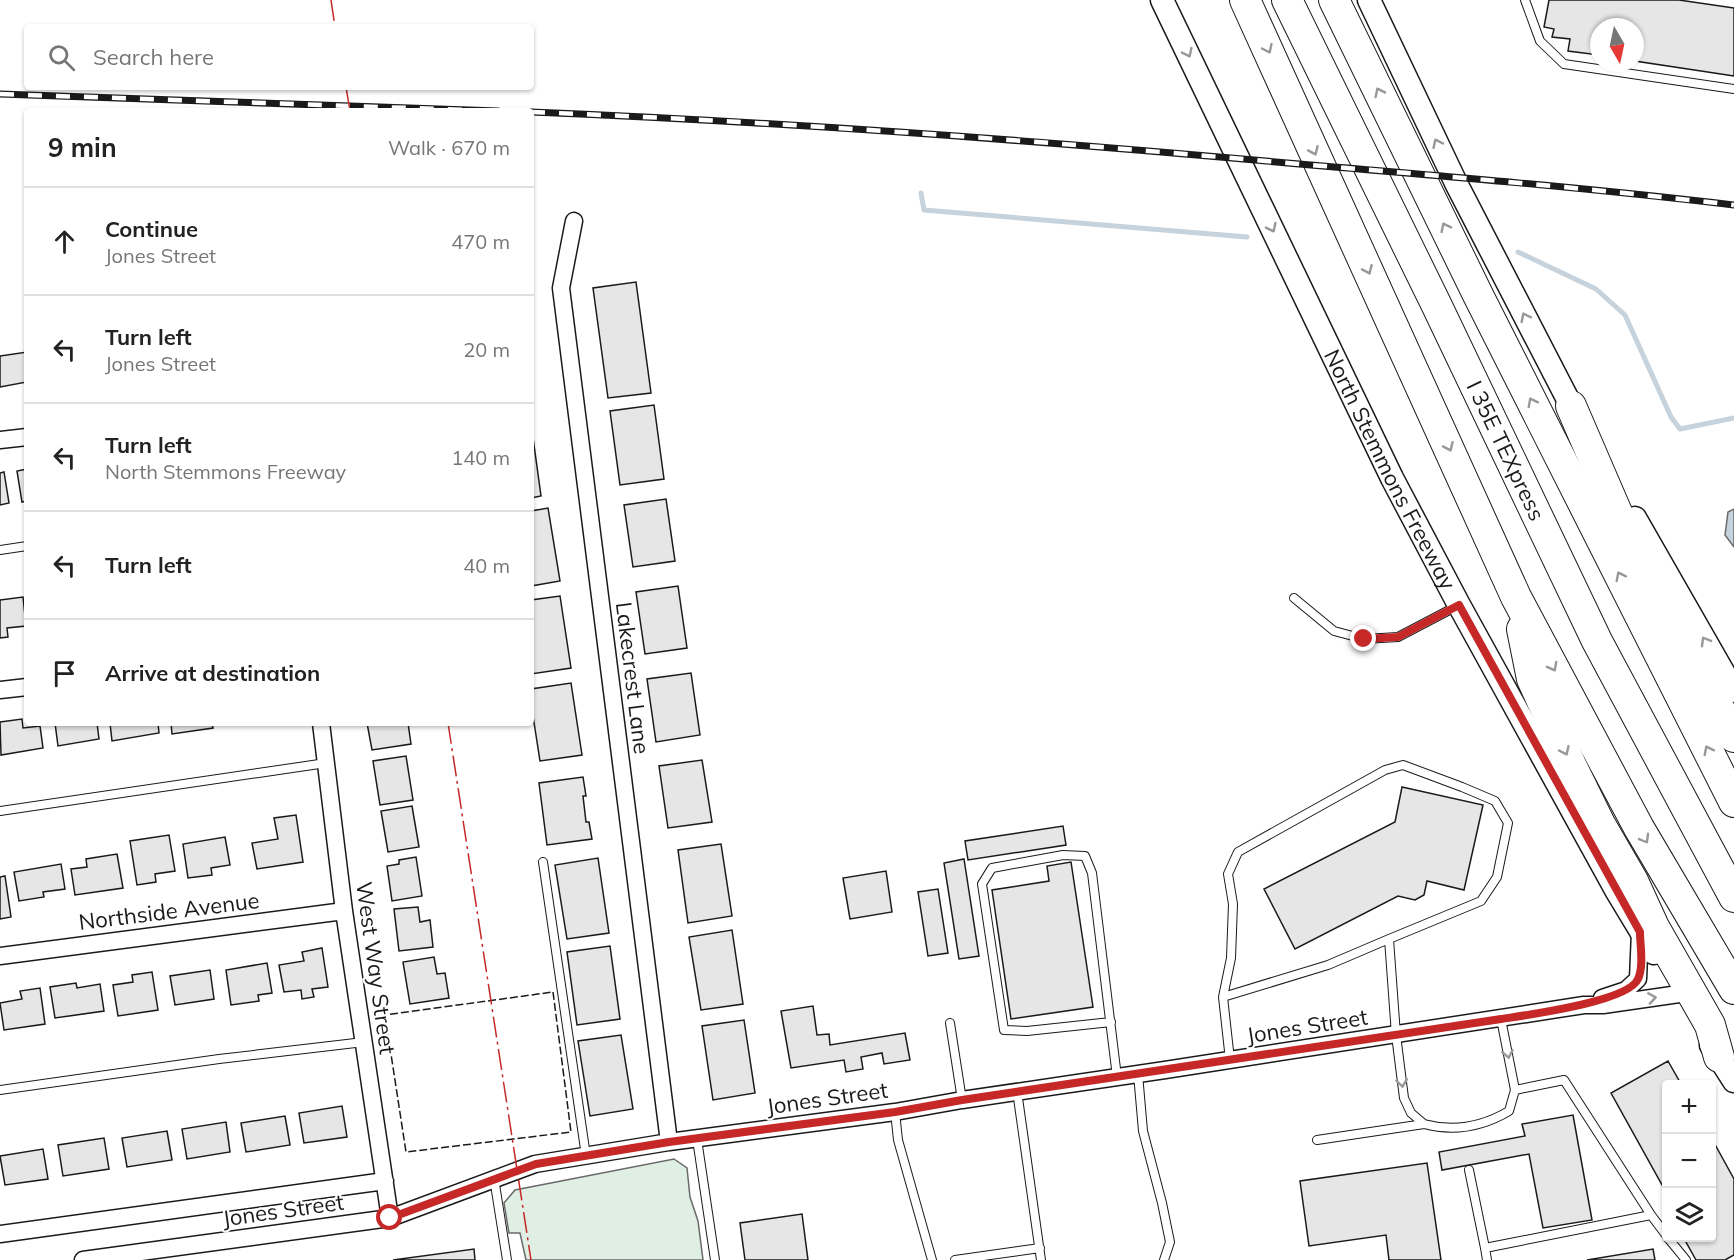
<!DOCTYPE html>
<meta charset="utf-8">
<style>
body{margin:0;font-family:Mulish,sans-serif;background:#f6f6f6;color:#222}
.controls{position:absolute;right:18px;bottom:18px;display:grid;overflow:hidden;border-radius:6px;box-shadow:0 2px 4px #0004}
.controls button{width:54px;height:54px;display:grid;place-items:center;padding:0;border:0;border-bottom:2px solid #e0e0e0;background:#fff;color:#222;font:30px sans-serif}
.compass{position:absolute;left:1590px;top:18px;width:54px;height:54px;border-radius:50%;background:#fff;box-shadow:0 2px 4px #0004;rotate:171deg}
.stop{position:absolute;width:18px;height:18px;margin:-14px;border:4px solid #c62828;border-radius:50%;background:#fff}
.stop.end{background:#c62828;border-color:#fff;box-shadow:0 2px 6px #0008}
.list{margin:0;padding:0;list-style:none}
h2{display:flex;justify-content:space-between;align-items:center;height:78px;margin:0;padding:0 24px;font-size:26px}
h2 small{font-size:20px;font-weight:400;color:#767676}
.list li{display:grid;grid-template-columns:39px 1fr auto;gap:18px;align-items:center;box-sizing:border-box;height:108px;padding:0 24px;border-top:2px solid #e0e0e0}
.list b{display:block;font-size:22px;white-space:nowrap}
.list p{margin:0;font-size:20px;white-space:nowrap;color:#767676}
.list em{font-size:20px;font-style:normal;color:#767676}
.icon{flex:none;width:33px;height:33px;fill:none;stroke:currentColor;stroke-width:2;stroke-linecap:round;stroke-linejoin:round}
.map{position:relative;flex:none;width:1734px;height:1260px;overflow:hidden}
.search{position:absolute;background:#fff;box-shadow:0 2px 4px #0004;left:24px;top:24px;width:510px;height:66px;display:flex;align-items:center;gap:15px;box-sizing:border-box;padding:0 21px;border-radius:6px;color:#767676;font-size:22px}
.panel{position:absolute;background:#fff;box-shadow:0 2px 4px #0004;left:24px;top:108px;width:510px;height:618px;border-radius:6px}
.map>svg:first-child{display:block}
.green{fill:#e0efe3;stroke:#6a6a6a;stroke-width:1.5}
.water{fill:#c6d2dc;stroke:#6a6a6a;stroke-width:1.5}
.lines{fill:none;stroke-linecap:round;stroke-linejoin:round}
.stream{stroke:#c6d2dc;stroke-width:5}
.building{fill:#e6e6e6;stroke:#1a1a1a;stroke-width:1.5}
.service-casing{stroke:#1a1a1a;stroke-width:10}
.minor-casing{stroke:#1a1a1a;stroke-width:19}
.secondary-casing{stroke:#1a1a1a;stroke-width:25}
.motorway-casing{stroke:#1a1a1a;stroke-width:32}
.service{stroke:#fff;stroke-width:8}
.minor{stroke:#fff;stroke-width:16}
.secondary{stroke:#fff;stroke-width:22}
.motorway{stroke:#fff;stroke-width:30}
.rail-casing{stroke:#1a1a1a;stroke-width:7}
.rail{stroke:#fff;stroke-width:4.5;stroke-dasharray:14;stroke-linecap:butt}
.fence{stroke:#1a1a1a;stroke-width:1.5;stroke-dasharray:8 3;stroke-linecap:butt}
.power{stroke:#c62828;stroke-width:1.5;stroke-dasharray:21 4.5 3 4.5;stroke-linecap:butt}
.oneway{stroke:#989898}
.route{stroke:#c62828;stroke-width:8}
.labels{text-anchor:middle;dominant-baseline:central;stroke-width:4.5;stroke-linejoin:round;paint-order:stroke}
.street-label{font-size:22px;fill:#1a1a1a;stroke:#fff}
</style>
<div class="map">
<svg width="1734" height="1260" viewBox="0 0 1734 1260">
<rect width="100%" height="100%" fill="#fff"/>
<path class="green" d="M674,1159l13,9 3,29 8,24 5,39h-177l-6,-27h-11l-5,-30 11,-13z"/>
<path class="water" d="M1734,509v38l-9,-12 3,-23z"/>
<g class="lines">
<path class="stream" d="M921,193l3,17 323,27
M1518,252l78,37 29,26 46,102 9,12 54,-11"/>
</g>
<path class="building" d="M1549,0h130l55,8v68l-99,-15v-34h-36v28l-31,-4 2,-12 -18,-2 2,-8 -10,-2z
M636,282l15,111 -43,5 -15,-110z
M27,352v30l-27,5v-31z
M654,405l10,74 -44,6 -10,-74z
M531,423l10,73 -10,2z
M27,469v32l-5,1 -5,-31z
M4,472l5,31 -9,2v-32z
M666,499l9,62 -42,6 -9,-62z
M548,508l12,73 -29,5v-75z
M678,586l9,62 -42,6 -9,-62z
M560,596l11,72 -40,6v-74z
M23,597l3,29 -19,2 1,9 -8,1v-38z
M691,673l9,62 -44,7 -9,-63z
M571,683l11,72 -42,6 -9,-58v-14z
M22,719l1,9 17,-2 3,22 -42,7 -1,-33z
M55,723h42l2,16 -41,7z
M110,723h48l1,10 -47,8z
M171,723h41l1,5 -41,6z
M367,723h41l3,21 -39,6z
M406,756l7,44 -33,5 -7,-44z
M702,760l10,62 -44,6 -9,-62z
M583,777l3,19h-3l3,26h3l3,17 -45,6 -8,-62z
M1402,787l81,18 -19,85 -37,-9 -3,14 -9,5 -17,-4 -103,53 -31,-60 131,-67z
M412,806l7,41 -31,5 -7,-41z
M296,815l7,47 -46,7 -5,-26 26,-4 -4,-21z
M1063,826l3,19 -98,15 -3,-19z
M169,835l6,36 -20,3 1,8 -19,3 -7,-44z
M225,837l5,28 -19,3 1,7 -24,3 -5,-34z
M721,844l11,72 -44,7 -10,-73z
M117,854l6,34 -48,7 -4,-26 16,-2 -1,-8z
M416,857l6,39 -30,5 -5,-35 12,-2v-4z
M598,858l11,75 -42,6 -12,-74z
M964,859l15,97 -20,3 -15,-96z
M1071,862l22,145 -82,12 -19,-129 57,-9 -2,-15z
M61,864l4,25 -22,3 1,5 -25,4 -5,-29z
M886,871l6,41 -42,7 -7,-41z
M5,876l6,41 -11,2v-42z
M938,889l10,64 -20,3 -10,-64z
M418,907l2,15 10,-2 3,27 -34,4 -5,-42z
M732,930l11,74 -42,6 -12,-73z
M610,946l10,73 -43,6 -10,-73z
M322,948l6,39 -16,2 2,8 -12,2 -1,-9 -17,2 -5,-27 25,-4 -2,-9z
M434,957l3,17 8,-1 4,25 -39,6 -7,-42z
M267,963l5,30 -14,2 1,6 -28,4 -5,-35z
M210,970l4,29 -39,6 -5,-29z
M152,972l6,38 -40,6 -5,-31 20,-3 -1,-7z
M76,983l1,5 23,-4 4,27 -49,7 -5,-31z
M40,988l5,36 -41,6 -4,-27 22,-4 -2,-8z
M813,1006l4,29 12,-1 1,11 75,-12 5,27 -26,4 -2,-11 -21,4 2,12 -17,3 -2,-12 -53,8 -10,-57z
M744,1020l11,73 -42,7 -11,-74z
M621,1035l12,74 -43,7 -12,-75z
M1668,1061l13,23h-15v108l-55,-99z
M342,1106l5,31 -43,6 -5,-30z
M1573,1115l19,105 -49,8 -14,-74 -87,16 -3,-18 86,-16 -3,-12z
M285,1116l5,29 -44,7 -5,-29z
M226,1122l4,30 -43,7 -5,-30z
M167,1131l5,29 -45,7 -5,-29z
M104,1138l5,31 -46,7 -5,-31z
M1712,1139l22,40v76l-9,5h-29l-10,-18 8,-4h18z
M43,1149l5,30 -43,6 -5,-29z
M1427,1163l14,97h-52l-3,-25 -77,11 -9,-65z
M802,1214l6,46h-63l-5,-37z
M474,1249l1,11h-82z
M1653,1249l2,11h-68z"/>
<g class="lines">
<g class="service-casing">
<path id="service" d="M1525,0l15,41 24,23 170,25
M0,550l27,-4
M1294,598l40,33 30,8 34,-2 61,-32
M0,811l326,-48
M543,862l43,294
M1223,997l105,-32 61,-26
M1111,1022l-84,9 -23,-1 -22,-146 10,-16 71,-13 22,1 7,17 25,204
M950,1023l12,77
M1230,1060l-7,-63 8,-39 2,-54 -5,-30 10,-22 147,-82 18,-5 59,22 33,14 13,22 -11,54 -16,24 -92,38 7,96 8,63 7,15 13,11
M1138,1074l5,57 19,72 8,39 -6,18
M0,1090l219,-31 145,-17
M1515,1090l49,-10 87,135 15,20
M1017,1091l24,169
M895,1112l3,28 34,120
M697,1139l18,121
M1317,1140l107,-16c30,8 58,3 85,-13l6,-21 -14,-71
M1469,1170l16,78 166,-33
M494,1178l13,82
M1668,1238l18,22
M1485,1248l2,12
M955,1260l85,-12"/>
</g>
<g class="minor-casing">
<path id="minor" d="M574,221l-13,67 108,854
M0,440l27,-3
M0,690l27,-3
M321,723l23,188 46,307
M0,956l344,-45
M1602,998l24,-8 12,-11 2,-47
M0,1234l385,-53
M83,1260l307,-42 145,-54 134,-22 226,-30 67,-12 203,-30 419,-65h19l76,-11"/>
</g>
<g class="secondary-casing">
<g id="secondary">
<path id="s1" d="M1162,0l230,478 67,127 157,285 38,63"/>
<path d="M1369,0l88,185 121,234"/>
<path d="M1635,518l99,173"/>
<path d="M1711,1045l23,36"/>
</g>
</g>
<g class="motorway-casing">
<g id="motorway">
<path d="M1245,0l271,597 123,231 95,161"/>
<path id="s2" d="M1287,0l150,306 160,335 137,256"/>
<path d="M1334,0l144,295 256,507"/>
<path d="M1571,406l47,109 116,222"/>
<path d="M1522,629l10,50 39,86 29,59 33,57 21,46 56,98 9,32"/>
</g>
</g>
<use href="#service" class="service"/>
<use href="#minor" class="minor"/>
<use href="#secondary" class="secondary"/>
<use href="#motorway" class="motorway"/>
<g class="rail-casing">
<path id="rail" d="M0,94l498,17
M531,112c257,10 513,29 768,52 145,12 290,24 435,41"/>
</g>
<use href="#rail" class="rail"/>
<path class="fence" d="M553,992l18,140 -165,20 -21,-137z"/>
<path class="power" d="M331,0l4,27
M346,87l4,24
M448,723l83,537"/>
</g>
<defs><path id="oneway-chevron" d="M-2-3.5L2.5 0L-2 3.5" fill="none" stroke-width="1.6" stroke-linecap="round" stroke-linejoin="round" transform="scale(1.5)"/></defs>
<g class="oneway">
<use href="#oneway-chevron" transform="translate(1268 49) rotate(65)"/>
<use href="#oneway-chevron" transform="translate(1188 53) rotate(64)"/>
<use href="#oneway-chevron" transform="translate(1379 92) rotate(-116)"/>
<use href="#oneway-chevron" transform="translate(1437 143) rotate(-115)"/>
<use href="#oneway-chevron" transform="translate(1314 151) rotate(66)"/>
<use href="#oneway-chevron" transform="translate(1445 227) rotate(-116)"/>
<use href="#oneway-chevron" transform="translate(1272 228) rotate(64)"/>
<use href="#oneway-chevron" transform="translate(1368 270) rotate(66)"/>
<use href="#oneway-chevron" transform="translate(1525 317) rotate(-117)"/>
<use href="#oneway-chevron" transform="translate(1532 402) rotate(-117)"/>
<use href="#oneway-chevron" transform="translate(1449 447) rotate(66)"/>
<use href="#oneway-chevron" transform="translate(1620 576) rotate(-117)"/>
<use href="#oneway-chevron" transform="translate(1705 641) rotate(-120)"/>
<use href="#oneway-chevron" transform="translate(1553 667) rotate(62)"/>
<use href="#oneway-chevron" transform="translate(1708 750) rotate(-117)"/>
<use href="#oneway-chevron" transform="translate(1565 751) rotate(65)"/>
<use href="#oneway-chevron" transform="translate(1645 839) rotate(60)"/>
<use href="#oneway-chevron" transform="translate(1652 998) rotate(-9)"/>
<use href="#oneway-chevron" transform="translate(1508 1054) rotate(79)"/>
<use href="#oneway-chevron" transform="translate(1402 1083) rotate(82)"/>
</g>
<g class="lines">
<path class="route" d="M390,1218l146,-54 133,-22 226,-30 67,-12 539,-81c25,-4 127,-17 137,-40 6,-13 2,-34 2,-47l-181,-327 -61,32 -34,2"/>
</g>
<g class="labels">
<g class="street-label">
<text stroke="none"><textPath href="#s2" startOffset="501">I 35E TEXpress</textPath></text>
<text stroke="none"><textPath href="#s1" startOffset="522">North Stemmons Freeway</textPath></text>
<text transform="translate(633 678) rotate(83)">Lakecrest Lane</text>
<text transform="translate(169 911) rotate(-7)">Northside Avenue</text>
<text transform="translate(376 968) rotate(82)">West Way Street</text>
<text transform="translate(1307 1026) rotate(-9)">Jones Street</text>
<text transform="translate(827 1098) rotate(-8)">Jones Street</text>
<text transform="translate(283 1210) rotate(-8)">Jones Street</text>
</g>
</g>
</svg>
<div class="controls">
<button>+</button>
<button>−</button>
<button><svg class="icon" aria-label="layers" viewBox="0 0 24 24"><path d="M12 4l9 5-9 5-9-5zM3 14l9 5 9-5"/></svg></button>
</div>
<svg class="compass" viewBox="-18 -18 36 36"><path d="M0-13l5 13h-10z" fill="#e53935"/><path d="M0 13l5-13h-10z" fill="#767676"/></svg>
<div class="stop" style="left:390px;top:1218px"></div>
<div class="stop end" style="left:1364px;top:639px"></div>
<div class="search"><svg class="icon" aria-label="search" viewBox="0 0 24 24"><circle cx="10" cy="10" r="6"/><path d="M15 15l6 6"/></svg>Search here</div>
<section class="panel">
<h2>9 min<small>Walk · 670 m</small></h2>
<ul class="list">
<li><svg class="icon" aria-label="ahead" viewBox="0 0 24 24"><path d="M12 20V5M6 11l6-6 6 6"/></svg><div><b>Continue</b><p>Jones Street</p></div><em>470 m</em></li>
<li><svg class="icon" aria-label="left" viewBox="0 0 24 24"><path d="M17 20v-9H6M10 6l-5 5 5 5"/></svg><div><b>Turn left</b><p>Jones Street</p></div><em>20 m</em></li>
<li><svg class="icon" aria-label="left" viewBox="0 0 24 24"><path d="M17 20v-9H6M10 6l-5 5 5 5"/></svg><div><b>Turn left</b><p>North Stemmons Freeway</p></div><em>140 m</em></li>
<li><svg class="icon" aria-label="left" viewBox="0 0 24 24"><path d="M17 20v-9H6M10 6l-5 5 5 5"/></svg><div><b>Turn left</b></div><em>40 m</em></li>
<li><svg class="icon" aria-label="arrive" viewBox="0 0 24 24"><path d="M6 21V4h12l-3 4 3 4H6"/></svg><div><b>Arrive at destination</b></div></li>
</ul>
</section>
</div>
